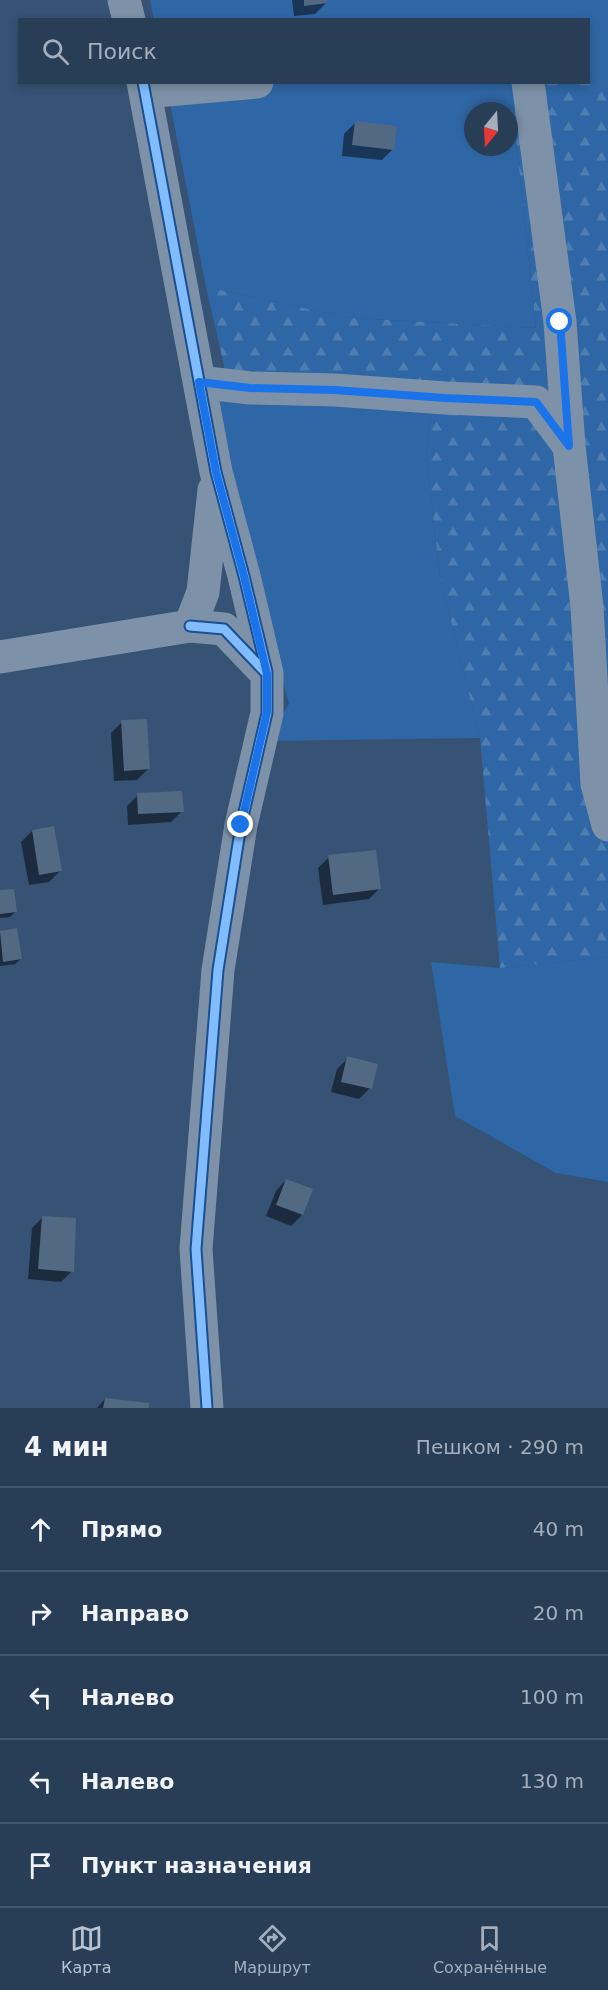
<!DOCTYPE html>
<html lang="ru">
<meta charset="utf-8">
<style>
body{margin:0;font-family:"DejaVu Sans",sans-serif;background:#30455d;color:#f1f3f6}
.compass{position:absolute;left:464px;top:102px;width:54px;height:54px;border-radius:50%;background:#283e57;box-shadow:0 3px 9px #0003;rotate:198deg}
.stop{position:absolute;width:18px;height:18px;margin:-14px;border:4px solid #1a73e8;border-radius:50%;background:#fff}
.stop.end{background:#1a73e8;border-color:#fff;box-shadow:0 2px 6px #0008}
.list{margin:0;padding:0;list-style:none}
h2{display:flex;justify-content:space-between;align-items:center;height:78px;margin:0;padding:0 24px;font-size:26px}
h2 small{font-size:20px;font-weight:400;color:#a5aeba}
.list li{display:grid;grid-template-columns:39px 1fr auto;gap:18px;align-items:center;box-sizing:border-box;height:84px;padding:0 24px;border-top:2px solid #44576d}
.list b{display:block;font-size:22px;white-space:nowrap}
.list em{font-size:20px;font-style:normal;color:#a5aeba}
.icon{flex:none;width:33px;height:33px;fill:none;stroke:currentColor;stroke-width:2;stroke-linecap:round;stroke-linejoin:round}
.map{position:relative;flex:none;width:608px;height:1408px;overflow:hidden}
.search{position:absolute;background:#283e57;box-shadow:0 3px 9px #0003;left:18px;right:18px;top:18px;height:66px;display:flex;align-items:center;gap:15px;box-sizing:border-box;padding:0 21px;border-radius:0px;color:#a5aeba;font-size:22px}
.sheet{height:498px;background:#283e57}
nav{display:flex;justify-content:space-around;align-items:center;box-sizing:border-box;height:84px;border-top:2px solid #44576d;background:#283e57;font-size:16px;color:#a5aeba}
nav a{display:grid;justify-items:center;gap:3px}
nav .on{color:#b9c2ce}
.map>svg:first-child{display:block}
.green{fill:#2f66a5;fill-rule:evenodd}
.forest{fill:url(#forest-firs)}
.shadow{fill:#0007}
.building{fill:#526984}
.lines{fill:none;stroke-linecap:round;stroke-linejoin:round}
.minor{stroke:#7d92a8;stroke-width:33}
.cycleway-casing{stroke:#1b4f8f;stroke-width:13}
.cycleway{stroke:#80bcff;stroke-width:9}
.route{stroke:#1a73e8;stroke-width:8}
</style>
<div class="map">
<svg width="608" height="1408" viewBox="0 0 608 1408">
<defs>
<pattern id="forest-firs" width="22" height="20" patternUnits="userSpaceOnUse" patternTransform="scale(1.5)"><rect width="22" height="20" fill="#2f66a5"/><path d="M5 1l3.5 6h-7zM16 11l3.5 6h-7z" fill="#4e7db2"/></pattern>
</defs>
<rect width="100%" height="100%" fill="#365274"/>
<path class="green" d="M150,0h458v94l-19,-17 -1,-57h-434z
M166,83h344l26,245 -185,-10 -145,-31zM473,111h36v36h-36z
M436,382l-10,73 14,122 40,161 -215,3 24,-37 -81,-306z
M608,957v225l-52,-9 -101,-57 -24,-154 69,6z"/>
<path class="forest" d="M589,77l19,17v863l-108,11 -20,-230 -40,-161 -14,-122 10,-73 -211,-12 -19,-83 145,31 185,10 -26,-245 78,-1z"/>
<path class="shadow" d="M292,0h34v3l-11,11 -21,2z
M355,123l38,26 -11,11 -40,-4 2,-22z
M122,722l26,47 -11,11 -23,1 -3,-48z
M138,795l44,16 -11,11 -43,3 -1,-19z
M32,831l28,40 -11,11 -20,3 -8,-43z
M329,857l51,31 -11,11 -46,6 -5,-37z
M0,891l15,21 -5,5 -10,1z
M16,930l5,29 -6,5 -15,2v-33z
M348,1058l22,30 -11,11 -28,-7 6,-23z
M286,1180l25,10 -9,25 -11,11 -25,-10 10,-25z
M43,1217l29,54 -11,11 -33,-3 4,-51z
M105,1399l43,6 -1,3h-50z"/>
<path class="building" d="M304,0h23v3l-23,3z
M355,121l42,5 -3,24 -42,-5z
M147,719l3,50 -26,2 -3,-51z
M182,791l2,21 -46,2 -1,-21z
M54,826l8,45 -23,4 -7,-45z
M376,850l5,39 -48,6 -5,-40z
M14,889l3,23 -17,2v-24z
M17,928l5,31 -19,3 -3,-31z
M347,1056l31,8 -6,25 -31,-7z
M286,1179l27,10 -10,26 -27,-10z
M42,1216l34,2 -2,54 -36,-3z
M105,1398l44,5v5h-46z"/>
<g class="lines">
<path class="minor" d="M124,0l5,20
M143,82l73,390 28,104 23,97
M528,82l32,240 9,124
M145,92l112,-10
M199,382l51,6 85,2 110,8 91,4 33,44 18,161 10,177 11,41
M190,626l13,-34 11,-102
M0,657l190,-31 34,3 43,45v39l-26,112 -23,145 -22,279 11,159"/>
<g class="cycleway-casing">
<path id="cycleway" d="M143,82l73,390 28,104 23,96
M190,626l34,3 43,45v39l-26,112 -23,145 -22,279 11,159"/>
</g>
<use href="#cycleway" class="cycleway"/>
</g>
<g class="lines">
<path class="route" d="M241,825l26,-113v-38l-23,-98 -28,-104 -17,-90 51,6 85,2 110,8 91,4 33,44 -9,-124"/>
</g>
</svg>
<svg class="compass" viewBox="-18 -18 36 36"><path d="M0-13l5 13h-10z" fill="#e53935"/><path d="M0 13l5-13h-10z" fill="#a5aeba"/></svg>
<div class="stop" style="left:560px;top:322px"></div>
<div class="stop end" style="left:241px;top:825px"></div>
<div class="search"><svg class="icon" aria-label="search" viewBox="0 0 24 24"><circle cx="10" cy="10" r="6"/><path d="M15 15l6 6"/></svg>Поиск</div>
</div>
<section class="sheet">
<h2>4 мин<small>Пешком · 290 m</small></h2>
<ul class="list">
<li><svg class="icon" aria-label="ahead" viewBox="0 0 24 24"><path d="M12 20V5M6 11l6-6 6 6"/></svg><div><b>Прямо</b></div><em>40 m</em></li>
<li><svg class="icon" aria-label="right" viewBox="0 0 24 24"><path d="M7 20v-9h11M14 6l5 5-5 5"/></svg><div><b>Направо</b></div><em>20 m</em></li>
<li><svg class="icon" aria-label="left" viewBox="0 0 24 24"><path d="M17 20v-9H6M10 6l-5 5 5 5"/></svg><div><b>Налево</b></div><em>100 m</em></li>
<li><svg class="icon" aria-label="left" viewBox="0 0 24 24"><path d="M17 20v-9H6M10 6l-5 5 5 5"/></svg><div><b>Налево</b></div><em>130 m</em></li>
<li><svg class="icon" aria-label="arrive" viewBox="0 0 24 24"><path d="M6 21V4h12l-3 4 3 4H6"/></svg><div><b>Пункт назначения</b></div></li>
</ul>
</section>
<nav>
<a class="on"><svg class="icon" aria-label="map" viewBox="0 0 24 24"><path d="M3 6l6-2 6 2 6-2v14l-6 2-6-2-6 2zM9 4v14M15 6v14"/></svg>Карта</a>
<a><svg class="icon" aria-label="directions" viewBox="0 0 24 24"><path d="M12 3l9 9-9 9-9-9zM9 14v-3h6M13 9l2 2-2 2"/></svg>Маршрут</a>
<a><svg class="icon" aria-label="saved" viewBox="0 0 24 24"><path d="M7 4h10v16l-5-4-5 4z"/></svg>Сохранённые</a>
</nav>
